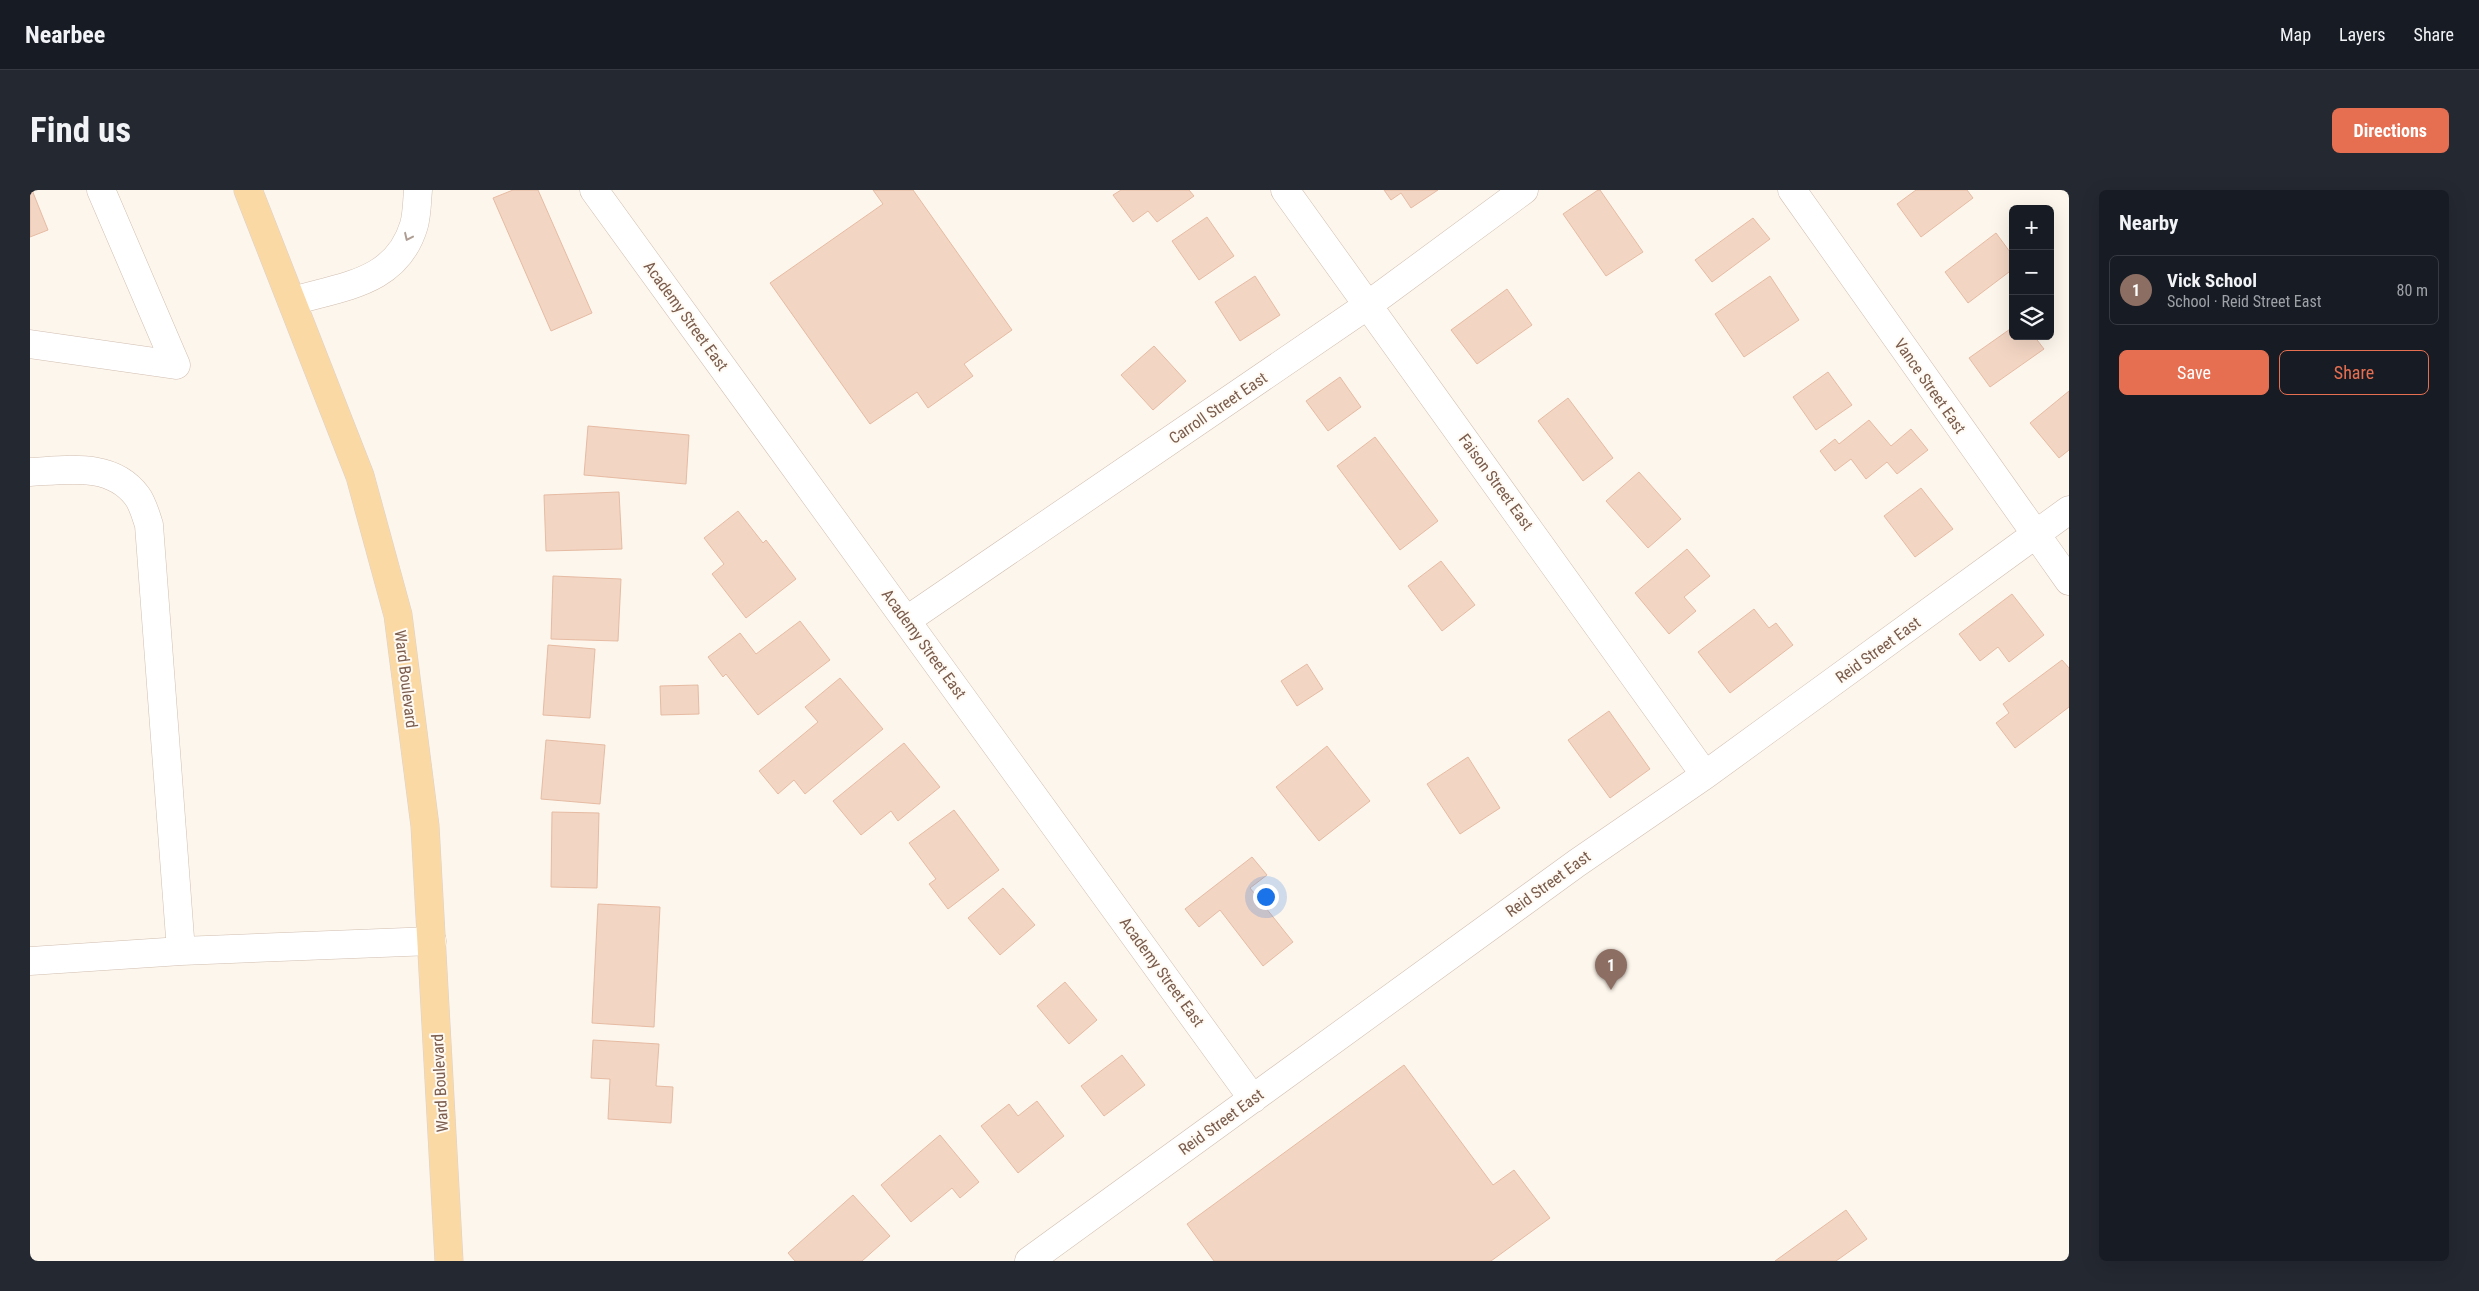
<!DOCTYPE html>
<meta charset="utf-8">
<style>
body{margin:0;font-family:"Roboto Condensed",sans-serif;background:#242831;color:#f1f3f6}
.controls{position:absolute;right:15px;top:15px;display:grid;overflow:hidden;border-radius:8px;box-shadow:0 5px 20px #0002}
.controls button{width:45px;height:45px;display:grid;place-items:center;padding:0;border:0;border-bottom:1px solid #363941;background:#171b24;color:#f1f3f6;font:25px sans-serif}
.you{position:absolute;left:1235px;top:706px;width:18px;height:18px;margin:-12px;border:4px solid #fff;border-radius:50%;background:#1a73e8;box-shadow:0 0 0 8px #1a73e833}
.badge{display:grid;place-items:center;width:32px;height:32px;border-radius:50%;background:#e76f51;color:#fff;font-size:16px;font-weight:700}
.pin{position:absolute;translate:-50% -41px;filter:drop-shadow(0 1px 2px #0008)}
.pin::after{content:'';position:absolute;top:26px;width:18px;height:15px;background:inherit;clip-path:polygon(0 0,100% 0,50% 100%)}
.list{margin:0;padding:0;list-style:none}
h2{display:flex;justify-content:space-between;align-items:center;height:65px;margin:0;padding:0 20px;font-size:21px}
h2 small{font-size:16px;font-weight:400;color:#9ea1a6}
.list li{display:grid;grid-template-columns:32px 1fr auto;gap:15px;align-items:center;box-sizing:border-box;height:70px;margin:0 10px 10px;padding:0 10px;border:1px solid #363941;border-radius:8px}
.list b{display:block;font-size:19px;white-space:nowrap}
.list p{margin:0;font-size:16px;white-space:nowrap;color:#9ea1a6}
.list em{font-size:16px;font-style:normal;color:#9ea1a6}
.actions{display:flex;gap:10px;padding:15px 20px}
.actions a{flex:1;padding:11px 0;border:1px solid #e76f51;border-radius:8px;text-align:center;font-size:18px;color:#e76f51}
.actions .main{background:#e76f51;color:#fff}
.icon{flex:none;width:28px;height:28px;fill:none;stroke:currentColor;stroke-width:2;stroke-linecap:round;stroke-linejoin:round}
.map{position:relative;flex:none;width:2039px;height:1071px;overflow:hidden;border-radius:8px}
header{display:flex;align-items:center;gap:30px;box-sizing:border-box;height:70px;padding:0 25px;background:#171b24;border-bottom:1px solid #363941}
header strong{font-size:24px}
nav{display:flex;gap:28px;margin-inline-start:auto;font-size:18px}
.intro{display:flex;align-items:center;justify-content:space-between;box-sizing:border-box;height:120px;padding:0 30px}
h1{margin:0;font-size:35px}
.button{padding:12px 22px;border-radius:8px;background:#e76f51;color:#fff;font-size:18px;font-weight:700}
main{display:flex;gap:30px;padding:0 30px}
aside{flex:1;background:#171b24;border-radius:8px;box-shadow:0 5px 20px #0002}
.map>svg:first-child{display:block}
.building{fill:#f3d5c3;stroke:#e6bba3}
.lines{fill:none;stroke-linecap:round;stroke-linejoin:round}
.minor-casing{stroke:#d1beb0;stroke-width:29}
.major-casing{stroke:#dad1cd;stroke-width:29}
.minor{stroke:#fff;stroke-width:28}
.major{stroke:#fbd9a5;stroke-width:28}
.oneway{stroke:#af9d94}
.labels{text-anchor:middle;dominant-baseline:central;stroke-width:4;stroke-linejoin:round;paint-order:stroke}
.street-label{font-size:16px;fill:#7a5c4d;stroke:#fffaf3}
</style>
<header>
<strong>Nearbee</strong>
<nav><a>Map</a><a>Layers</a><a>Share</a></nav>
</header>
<div class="intro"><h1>Find us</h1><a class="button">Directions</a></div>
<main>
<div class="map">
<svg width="2039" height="1071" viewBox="0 0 2039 1071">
<rect width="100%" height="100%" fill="#fdf6ec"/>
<path class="building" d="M0,0h2l16,40 -18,7z
M483,0h25l54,123 -41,18 -58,-133z
M843,0h40l99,140 -48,34 9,12 -45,32 -11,-16 -47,32 -100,-141 113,-79z
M1091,0h68l5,6 -37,26 -9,-11 -15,11 -20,-27z
M1354,0h54l-27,18 -10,-15 -10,7z
M1568,0h2l43,62 -37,24 -43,-62z
M1886,0h51l6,8 -52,39 -24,-33z
M1177,27l27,39 -35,24 -27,-39z
M1723,28l17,21 -58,43 -17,-22z
M1966,43l17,23v13l-45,34 -23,-31z
M1225,86l25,39 -40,26 -25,-39z
M1740,86l29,44 -55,37 -29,-43z
M1477,99l25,36 -55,39 -26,-34z
M1983,137v9h21l10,13 -54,38 -21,-29z
M1124,156l32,35 -33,29 -32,-35z
M1798,182l24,33 -36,25 -23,-33z
M1310,187l21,30 -33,24 -22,-30z
M2039,201v59l-10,8 -29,-35z
M1538,208l45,60 -30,23 -45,-60z
M1839,230l22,26 20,-17 17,21 -31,24 -10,-12 -21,17 -15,-20 -16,12 -15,-20 15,-12 4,5z
M558,236l101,9 -3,49 -102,-9z
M1345,247l63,84 -38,29 -63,-84z
M1609,282l42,47 -33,29 -42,-47z
M1891,298l32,41 -38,28 -31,-41z
M589,302l3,57 -76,2 -2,-56z
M708,321l25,32 3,-3 30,39 -50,39 -34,-44 12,-10 -20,-26z
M1657,359l23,27 -26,21 12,14 -27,23 -34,-41z
M1411,371l34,44 -33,26 -34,-45z
M523,386l68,3 -3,62 -67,-2z
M1982,404l32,41 -35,27 -11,-15 -18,14 -21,-27z
M1724,419l15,19 7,-5 17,22 -63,48 -32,-41z
M770,431l30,39 -72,55 -32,-41 -3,3 -15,-20 32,-24 16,21z
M518,455l47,4 -5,69 -47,-3z
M2032,470l7,8v39l-54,41 -19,-25 13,-10 -6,-9z
M1277,474l16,25 -26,17 -16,-25z
M810,488l43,51 -78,65 -11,-14 -16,14 -19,-23 59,-49 -13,-15z
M668,495l1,29 -38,1 -1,-29z
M1579,521l41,58 -40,29 -42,-58z
M516,550l59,5 -5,59 -59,-5z
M874,553l36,44 -42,34 -7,-10 -30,24 -28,-34z
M1297,556l43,55 -51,40 -43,-54z
M1438,567l32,51 -40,26 -33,-50z
M924,620l45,60 -51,39 -19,-25 7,-5 -27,-36z
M522,622l47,1 -2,75 -46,-1z
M1222,667l15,18 -17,13 43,54 -30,24 -43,-56 -21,17 -14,-18z
M973,698l32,37 -35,30 -32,-37z
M568,714l62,3 -6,120 -62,-4z
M1035,792l32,38 -28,24 -32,-38z
M563,850l66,4 -3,42 17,1 -2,36 -63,-4 2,-40 -19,-1z
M1092,865l23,30 -41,31 -23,-30z
M1374,875l89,120 21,-15 36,48 -59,43h-277l-27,-37z
M1007,911l27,35 -46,37 -37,-47 28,-22 9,12z
M910,945l39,47 -19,16 -8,-10 -41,34 -30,-37z
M823,1005l37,41 -28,25h-67l-7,-8z
M1816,1020l21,29 -31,22h-61z"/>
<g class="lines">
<g class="minor-casing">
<path id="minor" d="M71,0l75,175
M564,0l659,909
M1255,0l420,585
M1762,0l277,391
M263,111c50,-15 104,-18 121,-76 3,-11 3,-24 4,-35
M0,154l146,21
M0,282c38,-2 82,-10 107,24 6,8 9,20 12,29l32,426
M877,430l461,-315 156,-115
M0,771l151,-10 251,-10
M999,1071l548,-398 128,-88 364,-265"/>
</g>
<g class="major-casing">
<path id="major" d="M218,0l112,286 38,139 27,211 24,435"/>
</g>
<use href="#minor" class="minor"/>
<use href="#major" class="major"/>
</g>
<defs><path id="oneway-chevron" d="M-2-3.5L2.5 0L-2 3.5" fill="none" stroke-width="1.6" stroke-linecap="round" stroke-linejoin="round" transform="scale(1.25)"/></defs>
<use class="oneway" href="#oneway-chevron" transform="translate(378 47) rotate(115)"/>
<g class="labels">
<g class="street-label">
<text transform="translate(656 126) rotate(54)">Academy Street East</text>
<text transform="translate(1900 196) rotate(55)">Vance Street East</text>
<text transform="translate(1188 218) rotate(-34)">Carroll Street East</text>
<text transform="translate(1466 292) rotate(54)">Faison Street East</text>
<text transform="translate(894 454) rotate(54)">Academy Street East</text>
<text transform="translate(1848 460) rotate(-36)">Reid Street East</text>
<text transform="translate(376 489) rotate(83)">Ward Boulevard</text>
<text transform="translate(1518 694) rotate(-36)">Reid Street East</text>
<text transform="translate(1132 782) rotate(54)">Academy Street East</text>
<text transform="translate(410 893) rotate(-93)">Ward Boulevard</text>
<text transform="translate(1191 932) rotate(-36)">Reid Street East</text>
</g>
</g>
</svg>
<div class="controls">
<button>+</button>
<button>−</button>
<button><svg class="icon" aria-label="layers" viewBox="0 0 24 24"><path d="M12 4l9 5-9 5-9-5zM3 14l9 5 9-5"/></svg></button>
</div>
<div class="you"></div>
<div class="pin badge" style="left:1581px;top:800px;background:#8d6e63">1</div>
</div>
<aside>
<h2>Nearby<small></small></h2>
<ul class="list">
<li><span class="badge" style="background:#8d6e63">1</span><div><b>Vick School</b><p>School · Reid Street East</p></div><em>80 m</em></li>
</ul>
<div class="actions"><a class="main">Save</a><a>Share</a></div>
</aside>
</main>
